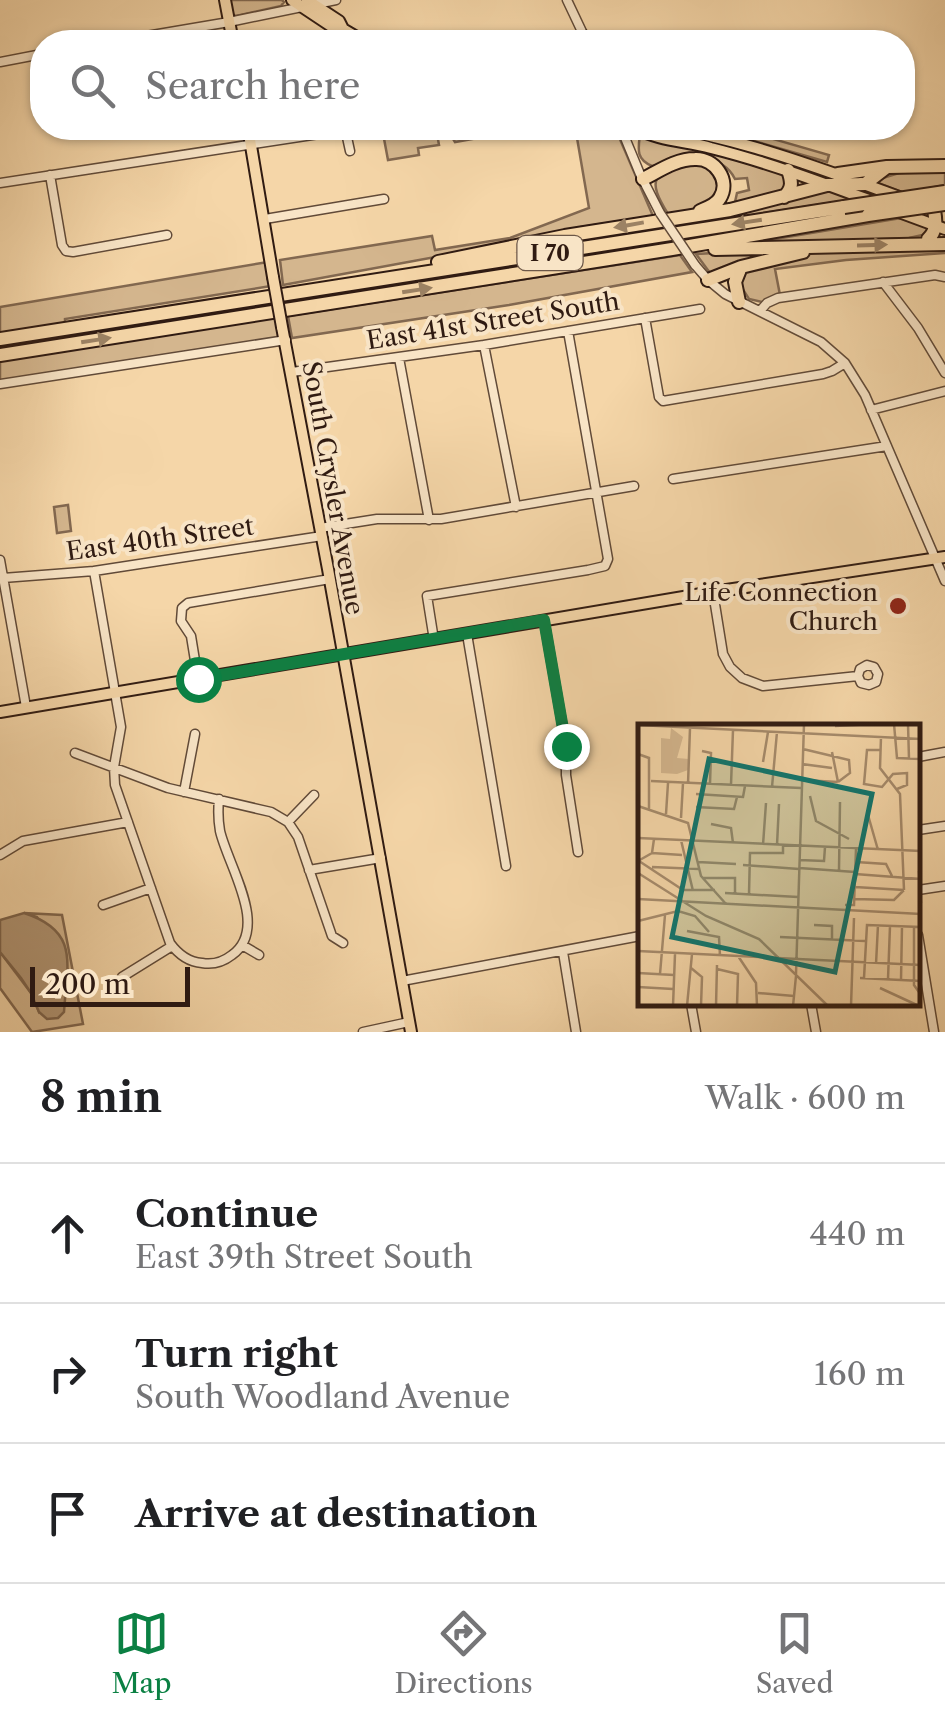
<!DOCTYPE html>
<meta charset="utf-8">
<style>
body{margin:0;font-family:"Libre Caslon Text",serif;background:#f2f2f2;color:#202124}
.scale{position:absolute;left:30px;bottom:25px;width:160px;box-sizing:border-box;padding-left:10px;border:5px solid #301b12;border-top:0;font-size:28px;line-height:35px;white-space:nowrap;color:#301b12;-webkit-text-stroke:8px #f8e4c6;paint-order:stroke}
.stop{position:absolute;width:30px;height:30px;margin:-22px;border:8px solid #0b8043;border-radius:50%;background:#fff}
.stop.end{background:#0b8043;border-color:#fff;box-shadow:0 2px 10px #0008}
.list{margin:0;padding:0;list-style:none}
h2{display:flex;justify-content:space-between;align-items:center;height:130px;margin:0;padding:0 40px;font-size:42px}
h2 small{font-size:32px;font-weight:400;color:#757577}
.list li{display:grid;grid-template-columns:65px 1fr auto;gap:30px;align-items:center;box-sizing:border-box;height:140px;padding:0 40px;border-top:2px solid #e0e0e0}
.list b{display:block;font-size:38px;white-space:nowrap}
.list p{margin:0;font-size:32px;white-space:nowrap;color:#757577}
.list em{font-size:32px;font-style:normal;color:#757577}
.icon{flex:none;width:55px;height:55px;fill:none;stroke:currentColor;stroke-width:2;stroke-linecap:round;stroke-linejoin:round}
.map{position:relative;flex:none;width:945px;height:1032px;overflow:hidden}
.search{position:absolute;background:#fff;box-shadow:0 2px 8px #0004;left:30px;right:30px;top:30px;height:110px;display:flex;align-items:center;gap:25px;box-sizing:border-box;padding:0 35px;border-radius:40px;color:#757577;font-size:38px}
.sheet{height:550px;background:#fff}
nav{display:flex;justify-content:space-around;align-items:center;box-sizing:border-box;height:140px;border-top:2px solid #e0e0e0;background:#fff;font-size:28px;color:#757577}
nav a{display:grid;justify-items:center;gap:5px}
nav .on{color:#0b8043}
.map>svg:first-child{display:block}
.green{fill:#d4b68e;stroke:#826850;stroke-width:2.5}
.water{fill:#b29675;stroke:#7e654d;stroke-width:2.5}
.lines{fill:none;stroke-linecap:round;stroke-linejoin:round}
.minor-casing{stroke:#614a38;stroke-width:11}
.major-casing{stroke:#301b12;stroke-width:14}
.highway-casing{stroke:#301b12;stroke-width:16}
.minor{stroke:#f8e4c6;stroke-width:8}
.major{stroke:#f5d6a8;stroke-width:10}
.highway{stroke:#f5d6a8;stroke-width:12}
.minor-bridge-casing{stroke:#614a38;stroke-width:11;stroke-linecap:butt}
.major-bridge-casing{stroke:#301b12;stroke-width:14;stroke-linecap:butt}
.highway-bridge-casing{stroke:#301b12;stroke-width:16;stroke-linecap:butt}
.minor-bridge{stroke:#f8e4c6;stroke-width:8}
.major-bridge{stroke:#f5d6a8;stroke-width:10}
.highway-bridge{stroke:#f5d6a8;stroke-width:12}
.oneway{fill:#9c8264}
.route{stroke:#0b8043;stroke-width:12}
.poi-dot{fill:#8f2418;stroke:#f8e4c6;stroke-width:4}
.labels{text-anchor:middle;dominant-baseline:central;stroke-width:8;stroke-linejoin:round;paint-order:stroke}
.shield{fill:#f8e4c6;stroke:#6c5748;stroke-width:2.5}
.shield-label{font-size:22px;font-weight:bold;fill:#301b12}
.street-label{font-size:25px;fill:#301b12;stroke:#f8e4c6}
.poi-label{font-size:25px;fill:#301b12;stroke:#f8e4c6;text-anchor:end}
.inset-road{fill:none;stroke:#a68b6c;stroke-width:2.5}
.view{fill:#0f766e;fill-opacity:0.15;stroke:#0f766e;stroke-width:5}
.inset-edge{fill:none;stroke:#301b12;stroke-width:5}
</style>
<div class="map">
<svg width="945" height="1032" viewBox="0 0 945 1032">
<rect width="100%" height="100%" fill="#f5d6a8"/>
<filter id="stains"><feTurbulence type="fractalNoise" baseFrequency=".002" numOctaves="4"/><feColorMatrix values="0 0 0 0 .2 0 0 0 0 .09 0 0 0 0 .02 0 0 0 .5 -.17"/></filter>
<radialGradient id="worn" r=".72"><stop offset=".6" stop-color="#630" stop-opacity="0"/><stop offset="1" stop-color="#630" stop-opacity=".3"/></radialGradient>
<path class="green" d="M230,0h52l2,2 -3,4 -45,10 -4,-2z
M382,128h54l3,17 -21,3 1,7 -31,5z
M450,128h84l-79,14 -5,-8z
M556,128l57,1 6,8 34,79 -72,11 -113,24 -185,34 -3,-25 152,-24 3,14 75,-12 79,-30 -13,-76z
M735,128l94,27 -2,7 -90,-26 -8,-5z
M640,134l60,15 86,26v16l-58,17 7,-6 2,-9 12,-3 -2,-12 -12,1c-15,-31 -56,-18 -83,-13 -16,-7 -14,-16 -12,-32z
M692,164c16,1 20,6 28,20 -11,25 -27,26 -52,30 -21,-34 -17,-42 24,-50z
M945,171v14l-41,8 -31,-12 26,-8z
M830,190l25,9 -144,22 106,-30z
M907,217l23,11 -3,6 -18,4 -164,6z
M811,248l-101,25 -14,-19z
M945,248v5l-99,7 -71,9 5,26 -18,7 -13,-3 -9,-14 7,-15 49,-14 22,-4z
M680,255l12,17 -183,33 -217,33 -4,-22z
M268,262l3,24 -206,33v4l-65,10v-26z
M277,317l2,19 -4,2 -275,44v-21z
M68,505l3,26 -14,2 -3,-26z
M24,913l38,2 21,109 -51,8 -32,-44v-36l31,41 8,19 26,-28 3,-14 -31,-53z"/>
<path class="water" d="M24,913c56,18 43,51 40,99l-6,6 -11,1 -8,-7 -8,-19 -10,-15 -21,-26v-32z"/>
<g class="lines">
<g class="minor-casing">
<path id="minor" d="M567,0l18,38
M111,42l118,-20 107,-22
M333,42l10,-13
M0,62l42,-8
M345,128l5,23
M621,128l19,46 20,39
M50,175l12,70 4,6 7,1 94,-17
M0,183l345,-53
M265,219l119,-20
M695,265l13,15 17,14 96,48 24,21 20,32 80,186
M883,282l35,46 27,45
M760,311l7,-8 11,-5 157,-23 10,2
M645,318l14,79 4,4 160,-27 9,-3 13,-8
M484,345l32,162
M399,358l30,162
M292,372l192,-27 216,-36
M0,384l286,-44
M871,410l74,-19
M673,479l214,-33
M320,528l57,-9h64l193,-33
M0,560l26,147
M94,571l27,156 -7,40 1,18 55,158c8,11 18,19 32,20 11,2 21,-1 30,-8 38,-27 -4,-89 -12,-124 -2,-11 -2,-21 -1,-32
M3,578l91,-7 228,-35
M713,592l10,62 7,13 12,11 21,8 95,-10 2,-7 7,-4 7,2 4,7 -2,8 -7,3 -8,-2 -3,-7
M544,620l22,126v29l12,77
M467,634l39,232
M434,640l-7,-44 161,-26 17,-4 3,-7 -40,-228
M198,679l-7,-43 -10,-15 1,-13 6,-5 142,-24
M75,753l93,35 103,24 17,10 10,15 34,99 11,7
M918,757l27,-5
M184,792l11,-58
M288,822l26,-27
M918,830l27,-4
M0,855l23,-14 105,-19
M309,870l72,-12
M918,890l27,-4
M103,905l48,-17
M918,935l16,97
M242,945l17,10
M563,952l13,80
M122,977l50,-31
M402,981l238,-45
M691,1004l5,28
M811,1004l5,28
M363,1032l46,-10"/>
</g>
<g class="major-casing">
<path id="major" d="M225,0l8,42
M292,0l42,28 9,1 22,13
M307,0l32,21 4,8
M584,36l5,6
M248,128l25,149
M636,128c22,13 51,13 75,20 56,14 109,34 163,54
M669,128c58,9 116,28 172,48
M861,183l41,15
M899,212l46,17
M282,327l46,242 83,463
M0,712l713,-120 232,-35"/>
</g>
<g class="highway-casing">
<path id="highway" d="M838,174l49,-7 58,-1
M643,179c16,-8 33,-20 52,-20 19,-1 36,21 25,39 -4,7 -13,10 -20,13
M784,197c9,-9 8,-15 4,-27
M928,239c9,-8 8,-18 6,-29
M715,249l230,-5
M438,262l127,-26 165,-26 97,-25 38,-1 22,-17
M708,280l33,-13 62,-15
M739,302l-4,-20 6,-15
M0,339l844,-132
M0,355l672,-106 196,-34"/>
</g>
<use href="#minor" class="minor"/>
<use href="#major" class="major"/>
<use href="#highway" class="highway"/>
<g class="minor-bridge-casing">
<path id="minor-bridge" d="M660,213l35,52"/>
</g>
<g class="major-bridge-casing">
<path id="major-bridge" d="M273,277l9,50"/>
</g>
<g class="highway-bridge-casing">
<path id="highway-bridge" d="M844,207l101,-15
M868,215l77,-11"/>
</g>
<use href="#minor-bridge" class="minor-bridge"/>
<use href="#major-bridge" class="major-bridge"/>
<use href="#highway-bridge" class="highway-bridge"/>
</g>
<defs><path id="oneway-solid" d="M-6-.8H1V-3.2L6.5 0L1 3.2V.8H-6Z" transform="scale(2.5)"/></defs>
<g class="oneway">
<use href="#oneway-solid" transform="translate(747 222) rotate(171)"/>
<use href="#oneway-solid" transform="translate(629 225) rotate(170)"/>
<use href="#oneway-solid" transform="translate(872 245) rotate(-2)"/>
<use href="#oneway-solid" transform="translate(417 290) rotate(-9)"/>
<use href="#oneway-solid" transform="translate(96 340) rotate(-9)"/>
</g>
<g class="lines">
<path class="route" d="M198,679l346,-59 22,126"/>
</g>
<circle class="poi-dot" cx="898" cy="606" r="10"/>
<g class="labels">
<rect class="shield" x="517.5" y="236" width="65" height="34" rx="8"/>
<g class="shield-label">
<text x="550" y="253">I 70</text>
</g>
<g class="street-label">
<text transform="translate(493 321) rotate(-9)">East 41st Street South</text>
<text transform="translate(333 488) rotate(80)">South Crysler Avenue</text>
<text transform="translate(160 539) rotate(-8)">East 40th Street</text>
</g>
<g class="poi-label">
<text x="878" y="592">Life Connection<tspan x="878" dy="29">Church</tspan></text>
</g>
</g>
<g transform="translate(638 724)">
<rect width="282" height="282" fill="#f5d6a8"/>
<path d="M33,4l12,9 -6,21 12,1 -1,11 -11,4 -16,-1v-35l9,1z" fill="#d4b68e"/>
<path class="inset-road" d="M256,0l3,34 24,1M270,0l1,35M0,1l283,14M197,2l39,-2M243,13l-1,31 20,26 4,96M165,25l46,11 1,13 -12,9M242,26h-13l-3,34 18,3 11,-13 14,-1v12l-10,4M64,27l9,2 -1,31M194,28l6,30M0,30l11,4v52M125,38l5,-30M164,40l30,4M164,56l36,2M13,57l150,7M50,60l2,-56M93,61l2,-55M134,63l5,-55M58,70l47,3 2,-11M172,72l6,25 33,18M0,82l50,17 13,53 25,28M58,83l38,2 3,-12M28,90l2,-31M230,91l10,35M43,94l2,-35M73,100l20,4 2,15M0,114l283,13M43,116l12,51M125,121l3,-42M139,121l2,-41M14,129l30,2M161,136l25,1 1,-14M0,137l14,-8 2,-14M1,137l44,29h32M60,138l38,2M218,138l30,2 6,12M105,141l56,4M14,143l47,2M161,144l56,4M201,146l1,-68M281,147l2,32M0,149l68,43 53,23 69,67M217,150l66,5M64,154h33v15M217,163l49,3M87,169l73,4M111,170l1,-41h33v-8M0,175l283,15M216,175l40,1 10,-10M207,181h9l2,-56M0,197l40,-10 17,5 14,16M176,201l18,1v14M276,203v58l7,10M49,207l32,6 1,19M142,213l85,4M0,227l283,14M100,232l18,27 1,23M238,240l2,-39M53,244l11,9 -1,29M79,245l21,5 -1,32M0,249l36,2M22,250l5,-59M158,250l8,-250M222,254l61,3M226,254l3,-53 54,2M250,255l2,-53M263,256l1,-54M0,263l35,2M242,264l39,18M120,269l36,3M35,282l2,-52M49,282l5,-52M78,282l1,-41M155,282l3,-30M213,282l3,-88"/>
<path class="view" d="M71,35l163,35 -37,178 -163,-35z"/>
<rect width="282" height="282" class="inset-edge"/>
</g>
<rect width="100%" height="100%" filter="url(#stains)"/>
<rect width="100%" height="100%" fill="url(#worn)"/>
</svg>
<div class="scale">200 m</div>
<div class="stop" style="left:198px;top:679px"></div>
<div class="stop end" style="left:566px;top:746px"></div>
<div class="search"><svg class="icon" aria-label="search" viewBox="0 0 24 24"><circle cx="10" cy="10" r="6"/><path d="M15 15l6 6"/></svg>Search here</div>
</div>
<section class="sheet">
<h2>8 min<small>Walk · 600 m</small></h2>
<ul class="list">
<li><svg class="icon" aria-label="ahead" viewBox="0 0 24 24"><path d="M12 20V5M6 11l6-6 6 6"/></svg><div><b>Continue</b><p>East 39th Street South</p></div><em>440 m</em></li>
<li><svg class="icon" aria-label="right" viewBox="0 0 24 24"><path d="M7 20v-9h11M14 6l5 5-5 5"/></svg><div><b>Turn right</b><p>South Woodland Avenue</p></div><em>160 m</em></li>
<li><svg class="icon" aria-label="arrive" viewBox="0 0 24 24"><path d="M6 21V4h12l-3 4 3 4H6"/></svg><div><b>Arrive at destination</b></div></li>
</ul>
</section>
<nav>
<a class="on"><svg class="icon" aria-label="map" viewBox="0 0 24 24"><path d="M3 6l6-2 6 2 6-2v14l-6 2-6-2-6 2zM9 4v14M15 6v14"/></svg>Map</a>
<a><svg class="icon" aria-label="directions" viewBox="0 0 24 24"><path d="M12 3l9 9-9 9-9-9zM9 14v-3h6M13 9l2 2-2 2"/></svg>Directions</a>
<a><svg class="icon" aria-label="saved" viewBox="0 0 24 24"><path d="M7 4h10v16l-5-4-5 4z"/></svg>Saved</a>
</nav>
